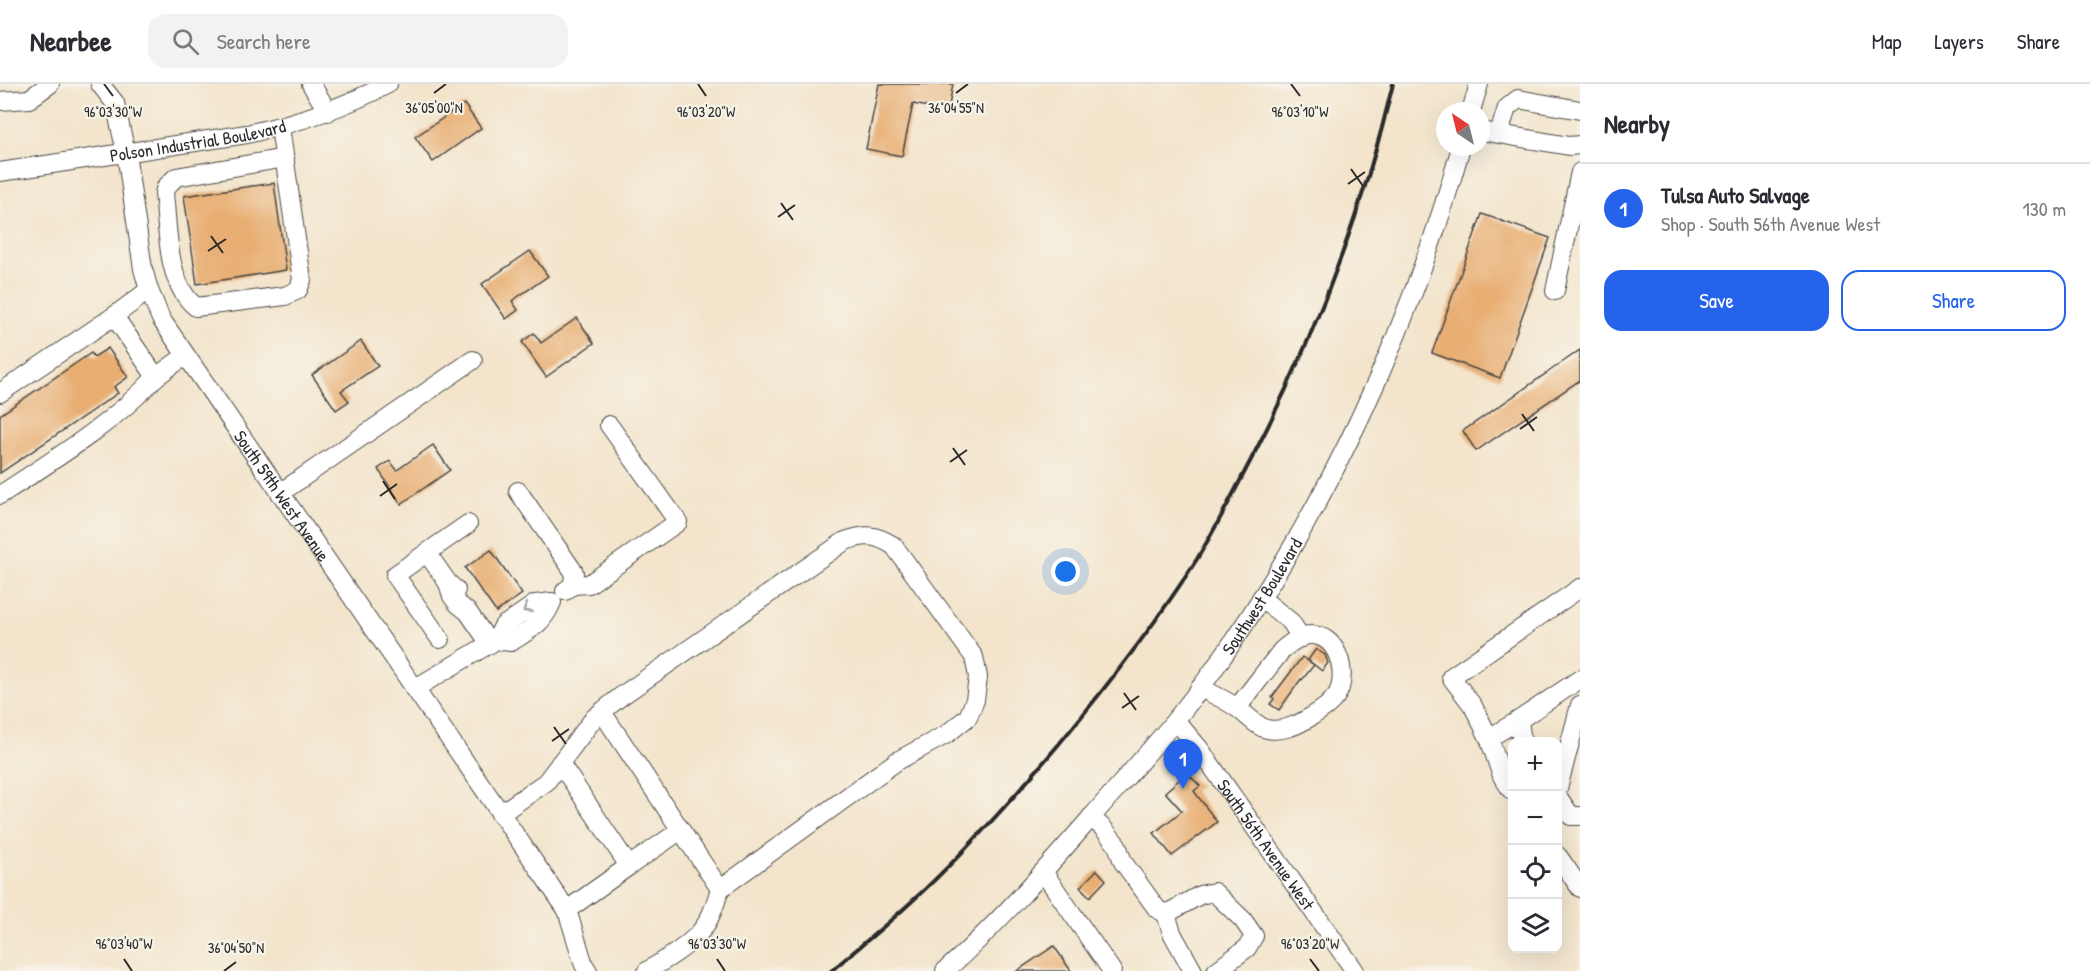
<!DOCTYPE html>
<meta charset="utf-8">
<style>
body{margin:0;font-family:"Patrick Hand",sans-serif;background:#f2f2f3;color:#2b2b33}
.controls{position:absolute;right:18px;bottom:18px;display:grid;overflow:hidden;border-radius:12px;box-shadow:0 6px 24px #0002}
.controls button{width:54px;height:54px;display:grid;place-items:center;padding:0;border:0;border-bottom:2px solid #e1e1e2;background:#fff;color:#2b2b33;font:30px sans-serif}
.compass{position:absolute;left:1436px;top:18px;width:54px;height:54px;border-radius:50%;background:#fff;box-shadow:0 6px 24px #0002;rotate:325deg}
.you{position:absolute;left:1066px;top:488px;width:21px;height:21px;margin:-15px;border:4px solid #fff;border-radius:50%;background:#1a73e8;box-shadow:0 0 0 9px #1a73e833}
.badge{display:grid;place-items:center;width:39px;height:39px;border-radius:50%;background:#2563eb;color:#fff;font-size:20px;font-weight:700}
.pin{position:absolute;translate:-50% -50px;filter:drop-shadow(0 2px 3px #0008)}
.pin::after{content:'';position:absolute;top:32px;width:21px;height:18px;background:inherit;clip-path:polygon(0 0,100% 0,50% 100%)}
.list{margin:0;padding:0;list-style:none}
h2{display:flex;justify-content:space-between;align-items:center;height:78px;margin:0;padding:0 24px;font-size:26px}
h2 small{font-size:20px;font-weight:400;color:#7c7c81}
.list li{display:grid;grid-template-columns:39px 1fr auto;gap:18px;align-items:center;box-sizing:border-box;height:90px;padding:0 24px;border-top:2px solid #e1e1e2}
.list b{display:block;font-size:22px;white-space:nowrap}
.list p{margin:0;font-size:20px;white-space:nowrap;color:#7c7c81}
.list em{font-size:20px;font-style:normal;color:#7c7c81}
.actions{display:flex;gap:12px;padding:18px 24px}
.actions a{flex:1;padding:14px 0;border:2px solid #2563eb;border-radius:18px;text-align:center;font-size:21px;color:#2563eb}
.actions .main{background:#2563eb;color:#fff}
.icon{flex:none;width:33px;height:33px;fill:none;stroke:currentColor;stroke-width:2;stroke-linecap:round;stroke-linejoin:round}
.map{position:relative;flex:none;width:1580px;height:887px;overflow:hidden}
header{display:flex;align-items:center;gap:36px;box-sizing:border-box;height:84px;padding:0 30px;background:#fff;border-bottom:2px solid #e1e1e2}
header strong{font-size:28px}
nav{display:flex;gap:33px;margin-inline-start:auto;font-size:21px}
.search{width:420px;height:54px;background:#f2f2f3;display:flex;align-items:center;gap:15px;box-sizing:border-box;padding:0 21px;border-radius:18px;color:#7c7c81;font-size:22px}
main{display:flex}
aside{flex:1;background:#fff}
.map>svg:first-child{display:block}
.building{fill:#e8ae72}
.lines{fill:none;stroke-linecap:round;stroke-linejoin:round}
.minor-casing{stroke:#494743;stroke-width:20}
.minor{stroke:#fff;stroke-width:18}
.rail{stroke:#2b2b2b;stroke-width:4}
.oneway{stroke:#a0a0a0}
.ticks{fill:none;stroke:#2b2b2b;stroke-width:2}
.labels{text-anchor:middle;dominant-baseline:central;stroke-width:4.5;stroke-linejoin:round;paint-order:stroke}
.street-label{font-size:18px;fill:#2b2b2b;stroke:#f7f3e8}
.ticks-label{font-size:15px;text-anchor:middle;fill:#2b2b2b;stroke:#f7f3e8;stroke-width:4.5;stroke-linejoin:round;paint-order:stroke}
</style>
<header>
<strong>Nearbee</strong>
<div class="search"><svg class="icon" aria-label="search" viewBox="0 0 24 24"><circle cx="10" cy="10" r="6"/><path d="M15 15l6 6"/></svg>Search here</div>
<nav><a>Map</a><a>Layers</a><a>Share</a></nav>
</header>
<main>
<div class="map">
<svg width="1580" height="887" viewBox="0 0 1580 887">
<rect width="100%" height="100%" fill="#f7f3e8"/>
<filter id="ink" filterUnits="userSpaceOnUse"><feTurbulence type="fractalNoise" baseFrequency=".0167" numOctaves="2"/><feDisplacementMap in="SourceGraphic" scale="12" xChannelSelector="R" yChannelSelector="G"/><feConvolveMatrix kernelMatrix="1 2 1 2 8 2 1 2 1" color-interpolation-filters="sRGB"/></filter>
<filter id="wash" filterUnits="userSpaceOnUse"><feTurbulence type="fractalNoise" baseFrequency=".008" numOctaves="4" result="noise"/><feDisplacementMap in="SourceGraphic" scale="24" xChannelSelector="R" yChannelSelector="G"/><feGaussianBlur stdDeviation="1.35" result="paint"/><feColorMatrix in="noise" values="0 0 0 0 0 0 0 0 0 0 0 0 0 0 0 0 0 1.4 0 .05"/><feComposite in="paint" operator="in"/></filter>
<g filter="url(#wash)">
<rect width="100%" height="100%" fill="#f3e4cb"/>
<g id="blocks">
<path class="building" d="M879,0h74l-5,27 -35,-7 -11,52 -36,-7z
M464,20l17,24 -48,34 -18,-25z
M274,99l12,87 -89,14 -13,-88z
M1482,130l68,24 -50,140 -68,-25z
M530,167l18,25 -36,25 6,9 -12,9 -24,-35z
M577,234l17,25 -48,34 -24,-35 12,-9 7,10z
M361,257l17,25 -37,25 8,10 -13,9 -24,-35z
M108,264l20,29 -14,10 4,6 -118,80v-58l91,-62 3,4z
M1580,266v30l-104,71 -13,-20z
M433,361l17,25 -49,34 -23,-35 12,-8 7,9z
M491,466l31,44 -26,18 -31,-44z
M1316,565l9,6 3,8 -6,8 -14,-11z
M1302,573l12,8 -12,15 -1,-1 -22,31 -9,-6 4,-5 -2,-2z
M1187,689l13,13 -6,5 23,31 -45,34 -18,-23 28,-22 -17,-19z
M1097,786l9,10 -16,17 -10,-10z
M1054,862l17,25h-54z"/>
</g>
</g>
<g filter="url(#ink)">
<use href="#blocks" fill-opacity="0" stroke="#494743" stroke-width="1.5"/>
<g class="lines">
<g class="minor-casing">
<g id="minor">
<path id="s1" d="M100,0l15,19 11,50 17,116 6,21 12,29 406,591 17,55 4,6"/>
<path d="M311,0l17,28"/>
<path d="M0,17l29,-2 21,-15"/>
<path d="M1471,27l8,-27"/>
<path d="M280,43l22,153 -4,10 -13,6 -89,11c-30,-23 -28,-80 -32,-114l2,-6 10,-10 109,-19"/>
<path d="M1481,47l88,15 11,-1"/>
<path d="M1499,49l8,-25 11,-9 62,11"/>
<path id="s2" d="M0,88l247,-38c50,-11 96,-26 141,-50"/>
<path d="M149,206l-35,26 42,61 29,-21"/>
<path d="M1555,207l25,-119"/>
<path d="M0,309l114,-77"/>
<path d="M518,407l56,81 -1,13 -8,6"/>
<path d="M280,409l193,-133"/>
<path d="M0,411c55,-36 111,-70 156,-118"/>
<path d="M427,469l21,30 8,7"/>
<path d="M448,499l4,13 6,8 10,8 22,32"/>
<path d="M573,501l16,-1 89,-62 -69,-97"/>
<path d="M1261,514l30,24 10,16"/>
<path d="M440,555l-45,-64 73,-51"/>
<path d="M1200,604c13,6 26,12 37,20 9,6 20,19 30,21 13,3 29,-3 40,-10 12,-7 29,-17 33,-31 6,-21 -4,-54 -30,-53 -10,0 -21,9 -28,15l-45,58"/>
<path d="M414,605l82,-49 7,-14 32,-22 17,-2c-9,22 -21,27 -41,40l-15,-2"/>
<path d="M602,628l118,177"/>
<path id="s3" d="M1176,637l23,27 156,223"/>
<path d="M1489,654l-16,-32 -22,-29 129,-89"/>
<path d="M1522,658l-3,-22 61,-41"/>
<path d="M560,679l69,103 -62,44"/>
<path d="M1558,704l22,-83"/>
<path d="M1512,707l-10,-15 -13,-38 30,-18"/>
<path d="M1558,713l13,19h9"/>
<path d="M500,730l46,-32 48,-64 26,-21 225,-156c21,-7 30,-7 49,5l80,111 4,20 -3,23 -7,17 -21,17 -50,27 -177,128c-5,15 -9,31 -20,43 -14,16 -35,28 -53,39"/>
<path d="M1091,733l13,12 13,16 6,17 34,47 9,5 6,19 21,38"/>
<path d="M1558,772l22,32"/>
<path d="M629,782l52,-36"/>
<path d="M1044,789l68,98"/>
<path d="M1166,830l34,-19 14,-3 29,28 11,16 -7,12 -31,23"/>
<path id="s4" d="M945,887c55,-49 102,-103 150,-158 40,-46 82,-91 117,-141 112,-158 197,-339 249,-525"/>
</g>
</g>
<use href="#minor" class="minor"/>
<path class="rail" d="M831,887c26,-22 53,-44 78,-67 54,-49 103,-104 150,-160 49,-59 97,-120 138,-185 21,-35 40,-72 59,-109 60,-116 107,-239 137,-366"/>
</g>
<defs><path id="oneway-chevron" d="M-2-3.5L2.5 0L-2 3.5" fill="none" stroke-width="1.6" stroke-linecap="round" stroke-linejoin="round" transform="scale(1.5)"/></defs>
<use class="oneway" href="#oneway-chevron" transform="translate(527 525) rotate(147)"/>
</g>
<path class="ticks" d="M104,0l9,12M698,0l8,12M1291,0l9,12M434,9l12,-9M956,9l12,-9M1351,85l12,17M1348,100l17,-12M781,119l12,17M778,133l17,-12M211,152l12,17M208,167l18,-12M1522,330l12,17M1520,345l17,-12M953,364l12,17M950,378l17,-12M383,397l12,18M380,412l17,-12M1124,609l12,17M1122,624l17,-12M554,643l12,17M552,657l17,-12M124,875l8,12M717,875l8,12M1310,875l9,12M224,887l12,-9"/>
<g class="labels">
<g class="street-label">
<text stroke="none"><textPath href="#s2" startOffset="200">Polson Industrial Boulevard</textPath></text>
<text stroke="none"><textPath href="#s1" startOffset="460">South 59th West Avenue</textPath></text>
<text stroke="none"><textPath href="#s4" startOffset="492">Southwest Boulevard</textPath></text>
<text stroke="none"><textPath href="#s3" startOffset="153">South 56th Avenue West</textPath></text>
</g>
</g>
<g class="ticks-label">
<text x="434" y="29">36°05'00"N</text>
<text x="956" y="29">36°04'55"N</text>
<text x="113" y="33">96°03'30"W</text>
<text x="1300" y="33">96°03'10"W</text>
<text x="706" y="33">96°03'20"W</text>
<text x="124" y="865">96°03'40"W</text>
<text x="717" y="865">96°03'30"W</text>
<text x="1310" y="865">96°03'20"W</text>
<text x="236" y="869">36°04'50"N</text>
</g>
</svg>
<div class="controls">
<button>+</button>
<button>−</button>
<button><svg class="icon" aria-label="locate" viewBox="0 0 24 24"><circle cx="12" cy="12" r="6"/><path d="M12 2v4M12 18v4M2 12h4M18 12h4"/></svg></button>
<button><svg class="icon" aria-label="layers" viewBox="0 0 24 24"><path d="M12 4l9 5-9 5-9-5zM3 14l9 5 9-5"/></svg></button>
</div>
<svg class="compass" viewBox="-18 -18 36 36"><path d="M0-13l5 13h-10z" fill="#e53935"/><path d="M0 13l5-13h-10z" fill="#7c7c81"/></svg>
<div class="you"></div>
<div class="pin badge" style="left:1183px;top:705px">1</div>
</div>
<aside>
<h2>Nearby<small></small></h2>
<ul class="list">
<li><span class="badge">1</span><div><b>Tulsa Auto Salvage</b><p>Shop · South 56th Avenue West</p></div><em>130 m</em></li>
</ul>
<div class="actions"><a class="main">Save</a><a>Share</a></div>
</aside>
</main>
